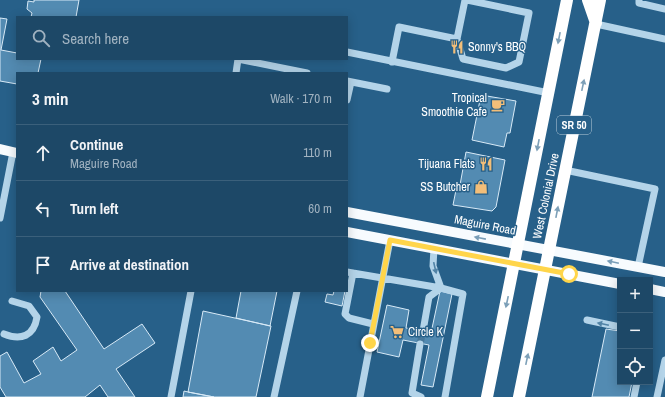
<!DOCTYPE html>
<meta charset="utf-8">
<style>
body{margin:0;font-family:"Archivo Narrow",sans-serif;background:#254f6d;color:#f1f3f6}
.controls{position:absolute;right:12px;bottom:12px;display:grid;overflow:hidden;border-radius:0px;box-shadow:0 2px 10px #0003}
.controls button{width:36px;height:36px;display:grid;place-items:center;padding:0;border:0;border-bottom:1px solid #3b607b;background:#1d4867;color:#f1f3f6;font:20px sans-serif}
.stop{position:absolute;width:12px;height:12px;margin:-9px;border:3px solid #ffd54a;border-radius:50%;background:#fff}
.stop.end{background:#ffd54a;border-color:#fff;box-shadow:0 1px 4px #0008}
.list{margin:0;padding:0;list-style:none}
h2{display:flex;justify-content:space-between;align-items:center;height:52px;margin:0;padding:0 16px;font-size:17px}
h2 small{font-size:13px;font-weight:400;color:#a0b2c0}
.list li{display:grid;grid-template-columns:26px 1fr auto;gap:12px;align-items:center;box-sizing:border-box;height:56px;padding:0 16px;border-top:1px solid #3b607b}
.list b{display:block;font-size:15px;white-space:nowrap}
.list p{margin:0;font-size:13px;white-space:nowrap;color:#a0b2c0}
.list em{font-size:13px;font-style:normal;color:#a0b2c0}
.icon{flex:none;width:22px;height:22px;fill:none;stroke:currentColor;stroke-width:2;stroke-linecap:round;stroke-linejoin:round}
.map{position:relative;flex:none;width:665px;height:397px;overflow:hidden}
.search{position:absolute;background:#1d4867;box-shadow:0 2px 10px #0003;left:16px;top:16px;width:332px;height:44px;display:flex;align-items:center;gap:10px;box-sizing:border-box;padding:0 14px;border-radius:0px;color:#a0b2c0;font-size:15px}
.panel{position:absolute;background:#1d4867;box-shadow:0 2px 10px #0003;left:16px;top:72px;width:332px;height:220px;border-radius:0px}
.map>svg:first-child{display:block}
.building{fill:#538bb2;stroke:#d8eaf7}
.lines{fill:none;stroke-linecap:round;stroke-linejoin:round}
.minor-tunnel{stroke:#47789b;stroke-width:7;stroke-dasharray:7 3.5;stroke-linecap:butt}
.minor{stroke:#b4d4e9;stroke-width:7}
.major{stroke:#f7fbfe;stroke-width:10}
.highway{stroke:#fff;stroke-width:12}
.oneway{fill:#7da0b8}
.oneway2{fill:#7a9eb8}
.oneway3{fill:#5183a6}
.route{stroke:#ffd54a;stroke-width:5}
.labels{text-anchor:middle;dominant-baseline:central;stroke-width:3;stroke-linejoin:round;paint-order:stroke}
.shield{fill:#276089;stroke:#becfdc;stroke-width:1}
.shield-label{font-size:11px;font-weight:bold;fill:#fff}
.poi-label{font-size:12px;fill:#fff;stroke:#276089;text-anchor:end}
.street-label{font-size:12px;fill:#fff;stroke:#276089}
</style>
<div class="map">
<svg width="665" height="397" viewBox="0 0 665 397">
<rect width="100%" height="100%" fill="#276089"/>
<path class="building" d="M34,0h45l-3,17h-45l1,-4 -5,-4 1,-8 6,1z
M0,18l7,1 -6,31 16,3v6h24l-3,14h-21v11l-17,-3z
M481,95l35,6 -6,32h-3l-3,14 -32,-7z
M466,152l39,8 -9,47 -4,4 -39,-6 4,-20h3z
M41,291h24l39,58 38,-25 13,19 -39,26 19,28h-27l-8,-12 -15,12h-79l-6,-10v-31l7,-4 17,31 17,-9 -8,-13 20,-14 8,14 16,-11 -37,-53z
M241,291h36l-7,35 -34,-8z
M334,291h11l-3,15 -17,-4 2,-8 6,1z
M440,291l12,3 -19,93 -12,-2 8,-40 -26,-5 -4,17 -22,-5 10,-47 22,5 -3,18 25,5z
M203,311l68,15 -15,71h-42l-26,-5z
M606,329l14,2v51h12l-3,15h-37z
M184,391l4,1 26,5h-31z"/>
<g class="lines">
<path class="minor-tunnel" d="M420,344l3,-13"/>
<path class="minor" d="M639,0v3l26,6
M596,24l69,15
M457,39l6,20 43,9 13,-6 10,-49 -62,-13
M347,52l202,41
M238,59l69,14
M392,62l7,-35 58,12 8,-39
M236,73l2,-14
M347,81l40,8
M347,100l4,-18
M565,170l90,19 -17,78
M0,218l13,-66
M434,248l-1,18 8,22
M347,272l94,16 22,6 -18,103
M353,273l-8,41 4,4 24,6
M587,320l33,7
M423,331l6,-34 12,-9
M4,334c17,7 30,2 33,-17l-8,-11 -17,-5
M420,344l-8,49 9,4
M171,397l20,-106
M274,397l23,-106
M360,397l30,-157
M634,397l3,-15
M657,397l8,-37"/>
<path class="major" d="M0,149l17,4
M347,212l318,60
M347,232l273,52
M650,289l15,3"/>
<path class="highway" d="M588,0l8,23
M487,397l80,-397
M519,397l81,-397"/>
</g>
<defs><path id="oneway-solid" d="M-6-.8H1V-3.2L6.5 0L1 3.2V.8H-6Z"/></defs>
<g class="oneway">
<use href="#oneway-solid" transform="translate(559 38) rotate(101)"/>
<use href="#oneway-solid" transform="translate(583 85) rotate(-78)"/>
<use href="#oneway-solid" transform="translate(538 145) rotate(101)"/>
<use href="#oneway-solid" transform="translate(557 212) rotate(-79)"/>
<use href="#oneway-solid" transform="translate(507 302) rotate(102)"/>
<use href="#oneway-solid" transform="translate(527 359) rotate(-78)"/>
</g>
<g class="oneway2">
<use href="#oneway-solid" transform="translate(480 238) rotate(-169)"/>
<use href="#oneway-solid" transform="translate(613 262) rotate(-168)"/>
</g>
<g class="oneway3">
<use href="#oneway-solid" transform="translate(435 268) rotate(77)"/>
<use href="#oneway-solid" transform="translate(603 324) rotate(-168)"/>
</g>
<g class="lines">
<path class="route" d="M370,343l20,-103 179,34"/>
</g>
<defs>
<g id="restaurant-bare" transform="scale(1.08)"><path d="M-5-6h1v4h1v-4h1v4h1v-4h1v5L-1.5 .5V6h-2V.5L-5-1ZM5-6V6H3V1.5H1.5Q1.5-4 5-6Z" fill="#f2be79" stroke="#276089" stroke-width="2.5" paint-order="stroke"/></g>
<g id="cafe-bare" transform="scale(1.08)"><path d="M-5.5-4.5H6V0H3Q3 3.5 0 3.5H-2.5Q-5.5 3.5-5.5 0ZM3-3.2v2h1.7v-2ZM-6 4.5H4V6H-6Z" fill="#f2be79" stroke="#276089" stroke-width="2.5" paint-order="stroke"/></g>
<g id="shop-bare" transform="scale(1.08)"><path d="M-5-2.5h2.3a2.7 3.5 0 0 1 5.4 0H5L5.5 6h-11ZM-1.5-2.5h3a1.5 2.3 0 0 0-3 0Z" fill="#f2be79" stroke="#276089" stroke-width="2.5" paint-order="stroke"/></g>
<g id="supermarket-bare" transform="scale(1.08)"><path d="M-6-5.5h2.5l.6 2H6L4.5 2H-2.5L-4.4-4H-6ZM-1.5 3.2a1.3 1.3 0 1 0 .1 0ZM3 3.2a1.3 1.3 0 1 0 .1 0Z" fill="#f2be79" stroke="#276089" stroke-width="2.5" paint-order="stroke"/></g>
</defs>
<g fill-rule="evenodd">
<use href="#restaurant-bare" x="457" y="47"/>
<use href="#cafe-bare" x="498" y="105"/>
<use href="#restaurant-bare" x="486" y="164"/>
<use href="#shop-bare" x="481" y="187"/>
<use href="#supermarket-bare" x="397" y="332"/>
</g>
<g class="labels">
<rect class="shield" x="557" y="116" width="34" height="18" rx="3"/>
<g class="shield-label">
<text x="574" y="125">SR 50</text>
</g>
<g class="poi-label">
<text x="468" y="47" text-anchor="start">Sonny's BBQ</text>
<text x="487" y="98">Tropical<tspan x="487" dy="14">Smoothie Cafe</tspan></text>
<text x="475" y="164">Tijuana Flats</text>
<text x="470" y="187">SS Butcher</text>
<text x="408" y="332" text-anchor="start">Circle K</text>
</g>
<g class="street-label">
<text transform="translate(546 196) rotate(-78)">West Colonial Drive</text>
<text transform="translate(485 225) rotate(11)">Maguire Road</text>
</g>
</g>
</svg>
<div class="controls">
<button>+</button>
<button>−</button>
<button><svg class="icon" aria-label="locate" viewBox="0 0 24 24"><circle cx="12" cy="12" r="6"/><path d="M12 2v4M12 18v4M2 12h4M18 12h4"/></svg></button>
</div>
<div class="stop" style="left:569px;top:274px"></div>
<div class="stop end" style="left:370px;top:343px"></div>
<div class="search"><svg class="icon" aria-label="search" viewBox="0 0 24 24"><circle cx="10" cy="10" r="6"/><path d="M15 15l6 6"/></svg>Search here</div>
<section class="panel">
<h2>3 min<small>Walk · 170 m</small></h2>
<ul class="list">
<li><svg class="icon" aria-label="ahead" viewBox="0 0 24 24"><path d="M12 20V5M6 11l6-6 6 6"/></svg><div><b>Continue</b><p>Maguire Road</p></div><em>110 m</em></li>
<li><svg class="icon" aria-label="left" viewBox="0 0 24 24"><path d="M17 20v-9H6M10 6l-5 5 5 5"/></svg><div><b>Turn left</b></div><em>60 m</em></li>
<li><svg class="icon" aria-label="arrive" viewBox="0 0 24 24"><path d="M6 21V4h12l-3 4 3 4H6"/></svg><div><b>Arrive at destination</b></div></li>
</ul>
</section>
</div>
